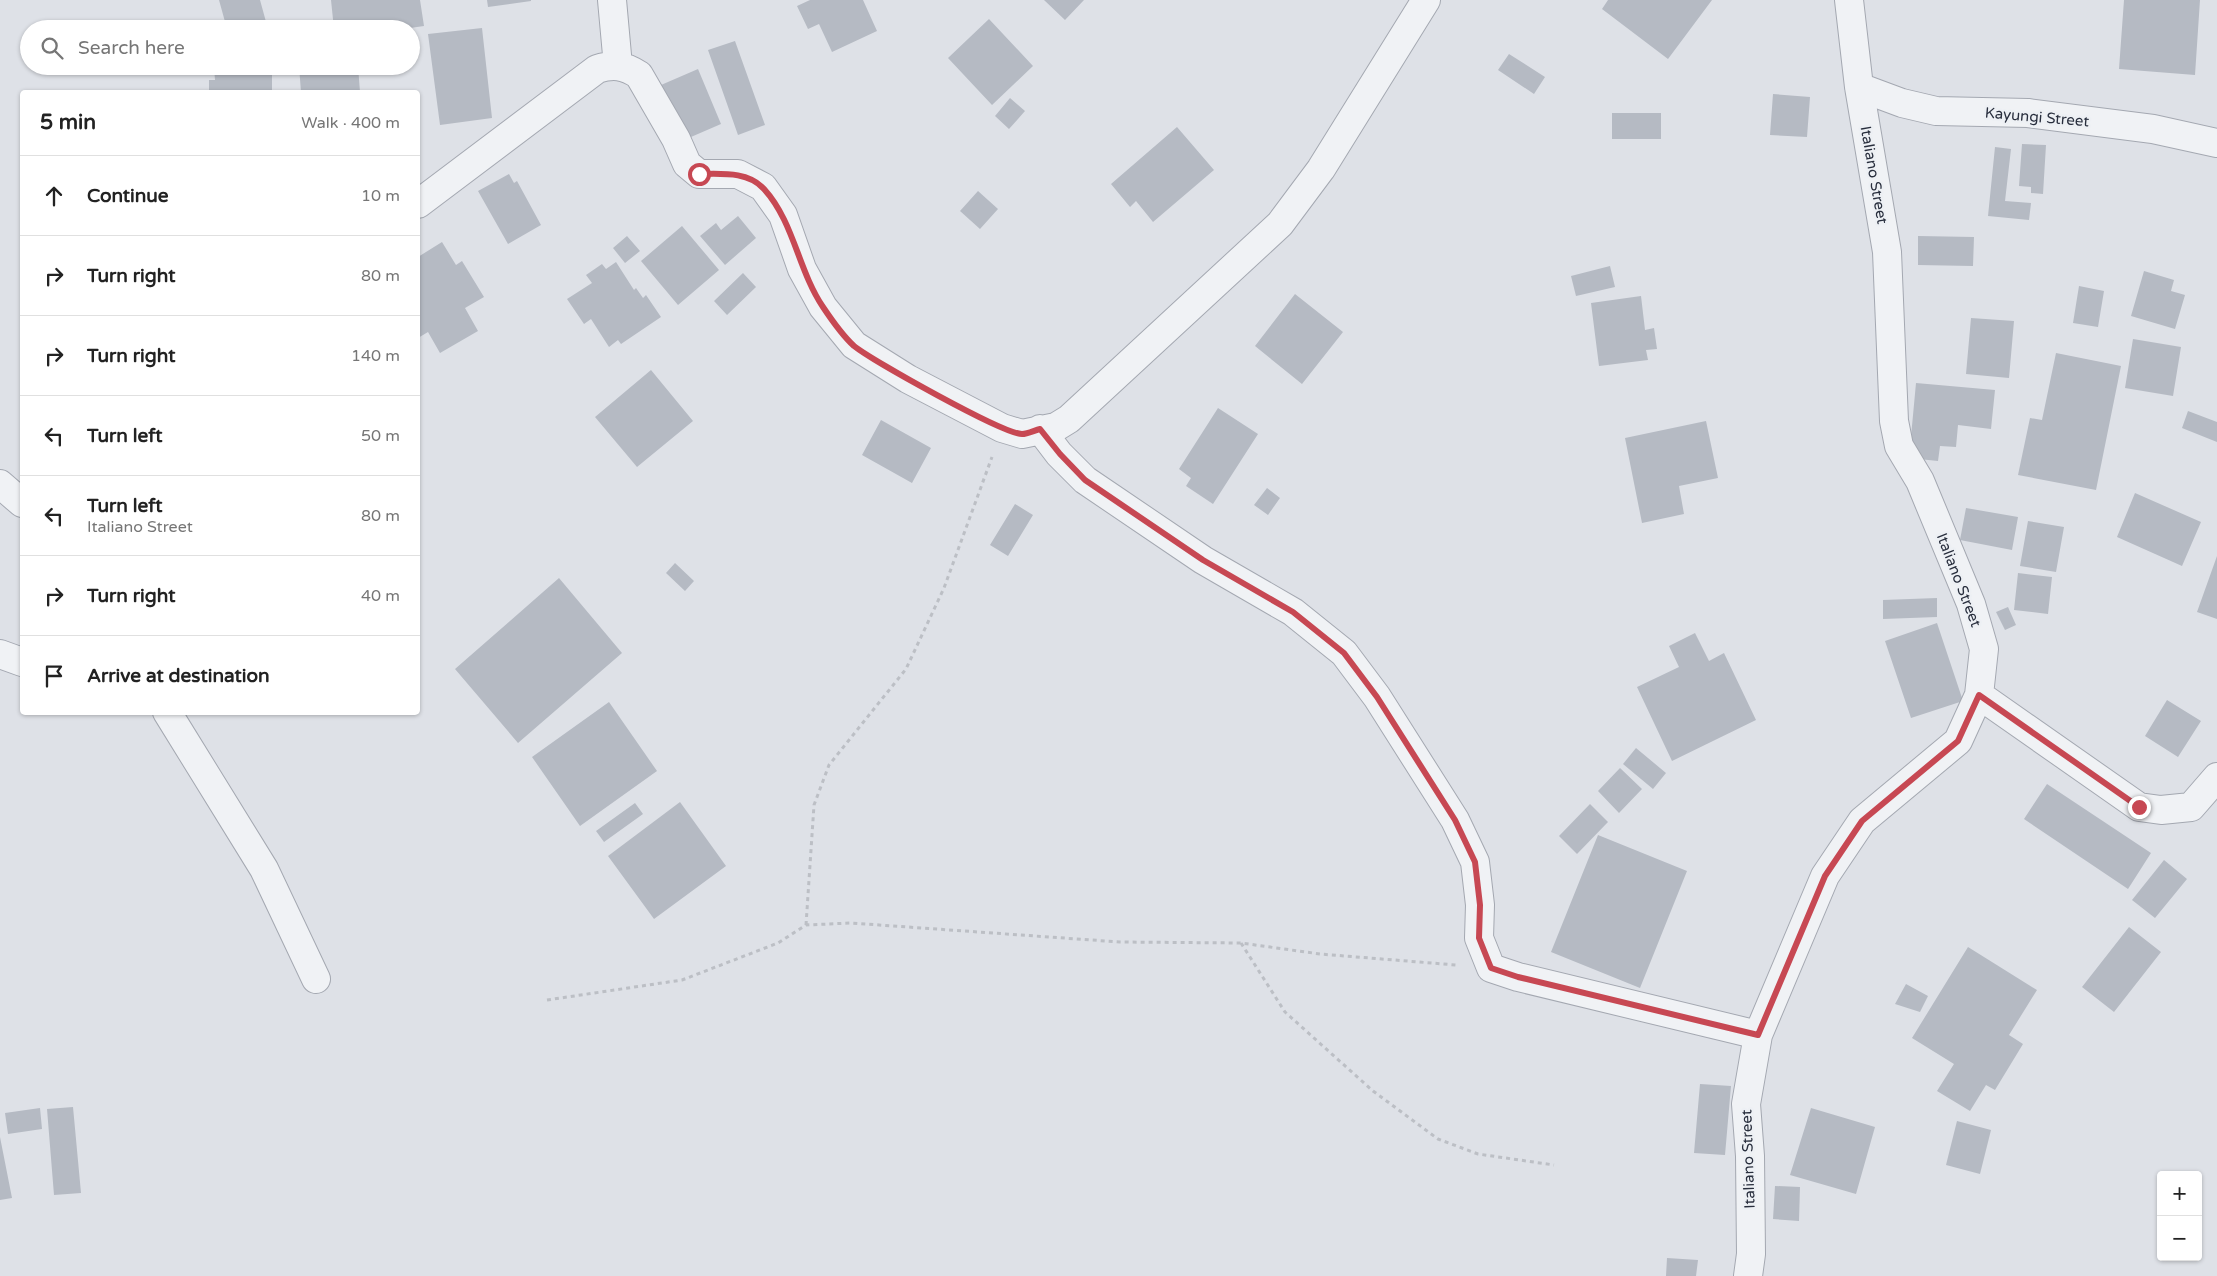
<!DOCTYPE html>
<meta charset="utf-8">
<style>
body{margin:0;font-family:"Varela Round",sans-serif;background:#f2f2f2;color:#222}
.controls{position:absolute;right:15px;bottom:15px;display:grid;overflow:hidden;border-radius:5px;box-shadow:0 1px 4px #0004}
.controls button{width:45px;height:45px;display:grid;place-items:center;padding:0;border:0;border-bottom:1px solid #e0e0e0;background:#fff;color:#222;font:25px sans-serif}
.stop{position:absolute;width:15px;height:15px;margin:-11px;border:4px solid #c74853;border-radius:50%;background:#fff}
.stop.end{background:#c74853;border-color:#fff;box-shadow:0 1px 5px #0008}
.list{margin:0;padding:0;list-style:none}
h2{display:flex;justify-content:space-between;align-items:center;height:65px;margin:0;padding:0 20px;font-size:21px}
h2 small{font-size:16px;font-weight:400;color:#767676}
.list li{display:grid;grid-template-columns:32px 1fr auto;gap:15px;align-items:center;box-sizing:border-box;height:80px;padding:0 20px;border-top:1px solid #e0e0e0}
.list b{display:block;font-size:19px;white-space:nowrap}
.list p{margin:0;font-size:16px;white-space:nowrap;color:#767676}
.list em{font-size:16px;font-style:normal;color:#767676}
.icon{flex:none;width:28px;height:28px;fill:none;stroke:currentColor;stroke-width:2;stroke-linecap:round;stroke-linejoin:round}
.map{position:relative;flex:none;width:2217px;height:1276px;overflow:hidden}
.search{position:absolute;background:#fff;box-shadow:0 1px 4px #0004;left:20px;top:20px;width:400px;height:55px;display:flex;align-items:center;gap:12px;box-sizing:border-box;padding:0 18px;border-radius:28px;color:#767676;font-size:19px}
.panel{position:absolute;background:#fff;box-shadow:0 1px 4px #0004;left:20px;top:90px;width:400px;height:625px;border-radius:5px}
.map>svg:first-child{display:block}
.building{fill:#b5bac3}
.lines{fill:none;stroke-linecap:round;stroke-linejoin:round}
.minor-casing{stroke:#a4a8b1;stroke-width:30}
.path{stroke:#bcbfc5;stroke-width:3;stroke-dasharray:4 4;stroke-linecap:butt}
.minor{stroke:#f0f2f5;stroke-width:28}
.route{stroke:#c74853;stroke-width:6}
.labels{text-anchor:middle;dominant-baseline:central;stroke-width:5;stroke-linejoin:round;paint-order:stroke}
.street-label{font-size:15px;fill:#282e3d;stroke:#edf0f4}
</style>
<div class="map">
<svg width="2217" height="1276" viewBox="0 0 2217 1276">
<rect width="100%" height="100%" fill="#dee1e7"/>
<path class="building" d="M219,0h41l8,29h-41z
M331,0h89l4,26 -21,3h-69z
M487,0h44v1l-43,6z
M810,0h53l14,31 -45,21 -13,-28 -11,5 -11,-23z
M1044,0h40l-19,20z
M1608,0h104l-44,59 -66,-50z
M2124,0h76l-5,75 -76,-6z
M989,19l44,47 -41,39 -44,-47z
M482,28l10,90 -52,7 -12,-91z
M735,41l30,84 -27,10 -30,-85z
M1509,54l36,23 -11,17 -36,-24z
M272,66v26h-63v-12h6l-1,-13z
M299,66h59l2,26h-59z
M698,69l23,55 -37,16 -23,-55z
M1773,94l37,3 -3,40 -37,-2z
M1010,98l15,13 -16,18 -14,-13z
M1612,113h49v26h-49z
M1177,127l37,43 -61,52 -17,-21 -6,6 -19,-23z
M2022,144l24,1 -3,49 -12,-1v-6l-12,-1z
M1995,147l16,2 -6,52 26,2 -2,17 -41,-4z
M509,174l5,9 3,-2 24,44 -33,19 -30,-53z
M978,191l20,18 -18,20 -20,-18z
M738,216l18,22 -31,27 -25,-29 16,-13 5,7z
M682,226l37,44 -41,35 -37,-44z
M627,236l13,15 -15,12 -12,-15z
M1918,236l56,1 -1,29 -55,-1z
M442,242l14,23 6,-4 22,36 -19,11 13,23 -38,22 -12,-21 -10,6v-81z
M616,262l18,28 2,-2 7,10 3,-3 15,22 -40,27 -3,-4 -9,7 -18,-28 -7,5 -17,-25 25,-16 -6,-8 16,-11 4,5z
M1610,266l5,21 -39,9 -5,-20z
M2144,271l30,9 -3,11 14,4 -10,34 -44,-13z
M743,273l13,14 -29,28 -13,-14z
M2079,286l25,5 -6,36 -25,-4z
M1295,294l48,38 -41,52 -47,-38z
M1641,296l4,34 9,-2 3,21 -11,1 2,10 -49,6 -8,-63z
M1971,318l43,3 -5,57 -43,-4z
M2133,339l48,8 -8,49 -48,-8z
M2056,353l65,13 -25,124 -78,-15 12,-57 12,2z
M651,370l42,51 -56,46 -42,-50z
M1916,383l79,7 -4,39 -33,-4 -2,22 -16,-1 -2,15 -29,-3z
M1218,408l40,26 -45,70 -27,-18 5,-8 -12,-9z
M2188,411l29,11v20l-35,-14z
M881,420l50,28 -19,35 -50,-28z
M1706,421l12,57 -39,8 5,28 -42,9 -17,-85z
M1267,488l13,10 -12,17 -14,-10z
M2135,493l66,29 -19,44 -65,-29z
M1015,504l18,11 -25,41 -18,-11z
M1966,508l52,9 -6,33 -52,-10z
M2028,521l36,6 -8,45 -36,-6z
M2217,556v63l-20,-7z
M675,563l19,18 -9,10 -19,-18z
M2018,573l34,4 -4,37 -34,-4z
M559,578l63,75 -104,90 -63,-74z
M1937,598v19l-54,2v-19z
M2008,607l8,18 -11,5 -9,-18z
M1937,623l26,78 -52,17 -26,-77z
M1695,633l14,28 15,-8 32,67 -84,41 -35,-74 42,-20 -10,-21z
M2167,700l34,21 -23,36 -33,-21z
M609,702l48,69 -77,55 -48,-69z
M1636,748l30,25 -13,16 -30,-25z
M1620,768l22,21 -23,24 -21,-22z
M2047,784l104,69 -23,36 -104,-70z
M680,802l46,64 -72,53 -46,-63z
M635,803l8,11 -39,28 -8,-11z
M1590,804l18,18 -31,32 -18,-18z
M1598,835l89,36 -47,117 -89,-36z
M2164,860l23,19 -32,39 -23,-18z
M2129,927l32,25 -47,60 -32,-25z
M1968,947l69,43 -28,45 14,9 -28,46 -9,-5 -16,26 -33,-20 17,-27 -42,-26z
M1906,984l22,12 -8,16 -25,-8z
M1700,1084l31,2 -6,69 -31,-2z
M73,1107l8,86 -27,2 -7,-86z
M40,1108l2,21 -34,5 -3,-21z
M1811,1108l64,19 -19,67 -66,-19z
M1957,1121l34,9 -11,44 -34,-9z
M0,1137l12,61 -12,2z
M1775,1186l25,1 -1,34 -26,-2z
M1667,1258l31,2 -2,16h-30z"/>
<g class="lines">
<g class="minor-casing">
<path id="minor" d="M612,0l6,66
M1859,87l43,16 34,8 92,2 125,16 64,14
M418,204l179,-135c16,-5 27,-4 42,6l37,64 11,25 12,10h39l25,13 20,28 19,54 21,38 31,38 54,34 94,49 20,6 34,-7 13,-8 211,-195 41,-55 105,-169
M1040,429l19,25 26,26 118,80 90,52 51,41 33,44 78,123 20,42 5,43 -1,33 12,30 27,9 240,58
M0,484l22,19
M0,654l22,8
M1979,695l160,112 22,3 30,-3 26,-30
M167,712l97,157 52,110
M1748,1276l3,-22 -1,-98 -4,-52 12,-69 67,-159 37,-55 96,-80 21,-46 5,-46 -13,-45 -51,-123 -21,-35 -5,-25 -7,-169 -28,-165 -10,-87"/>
</g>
<path class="path" d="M806,925l8,-120 15,-40 77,-96 38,-81 48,-131
M1241,943l44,69 88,79 65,48 40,15 76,11
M547,1000l135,-20 96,-37 28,-18 45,-2 269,19 121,1 79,11 136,11"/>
<use href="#minor" class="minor"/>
</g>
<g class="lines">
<path class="route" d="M699,174c22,0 49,-3 65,15 30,33 34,81 59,118 8,12 20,29 31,39 19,15 149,88 168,88 6,0 13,-4 18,-5l20,25 25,26 118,80 90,52 51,41 33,44 78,123 20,42 5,43 -1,33 12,30 27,9 240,58 67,-159 37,-55 96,-80 21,-46 160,112"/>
</g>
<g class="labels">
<g class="street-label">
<text transform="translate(2037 117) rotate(5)">Kayungi Street</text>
<text transform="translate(1874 175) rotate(80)">Italiano Street</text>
<text transform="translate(1959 580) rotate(69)">Italiano Street</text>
<text transform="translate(1748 1159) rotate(-92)">Italiano Street</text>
</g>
</g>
</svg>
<div class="controls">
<button>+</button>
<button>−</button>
</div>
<div class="stop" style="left:699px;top:174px"></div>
<div class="stop end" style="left:2139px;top:807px"></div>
<div class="search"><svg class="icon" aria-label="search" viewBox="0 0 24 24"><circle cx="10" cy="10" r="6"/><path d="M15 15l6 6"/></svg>Search here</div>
<section class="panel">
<h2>5 min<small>Walk · 400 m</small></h2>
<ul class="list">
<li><svg class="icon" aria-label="ahead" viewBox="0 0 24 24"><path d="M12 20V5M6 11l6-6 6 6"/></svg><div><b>Continue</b></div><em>10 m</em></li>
<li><svg class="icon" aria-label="right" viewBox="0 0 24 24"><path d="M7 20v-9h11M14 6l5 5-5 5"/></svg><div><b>Turn right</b></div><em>80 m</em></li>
<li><svg class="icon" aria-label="right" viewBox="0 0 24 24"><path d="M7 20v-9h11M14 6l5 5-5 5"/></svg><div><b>Turn right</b></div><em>140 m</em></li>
<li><svg class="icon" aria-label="left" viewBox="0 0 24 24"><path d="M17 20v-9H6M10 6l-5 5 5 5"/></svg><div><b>Turn left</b></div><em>50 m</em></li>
<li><svg class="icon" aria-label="left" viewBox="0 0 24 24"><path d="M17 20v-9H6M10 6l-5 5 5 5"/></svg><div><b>Turn left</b><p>Italiano Street</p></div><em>80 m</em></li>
<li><svg class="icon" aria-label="right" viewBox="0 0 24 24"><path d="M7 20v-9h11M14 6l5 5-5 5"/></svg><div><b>Turn right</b></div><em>40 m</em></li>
<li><svg class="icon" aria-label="arrive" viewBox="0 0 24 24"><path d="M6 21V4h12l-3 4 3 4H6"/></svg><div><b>Arrive at destination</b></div></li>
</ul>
</section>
</div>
